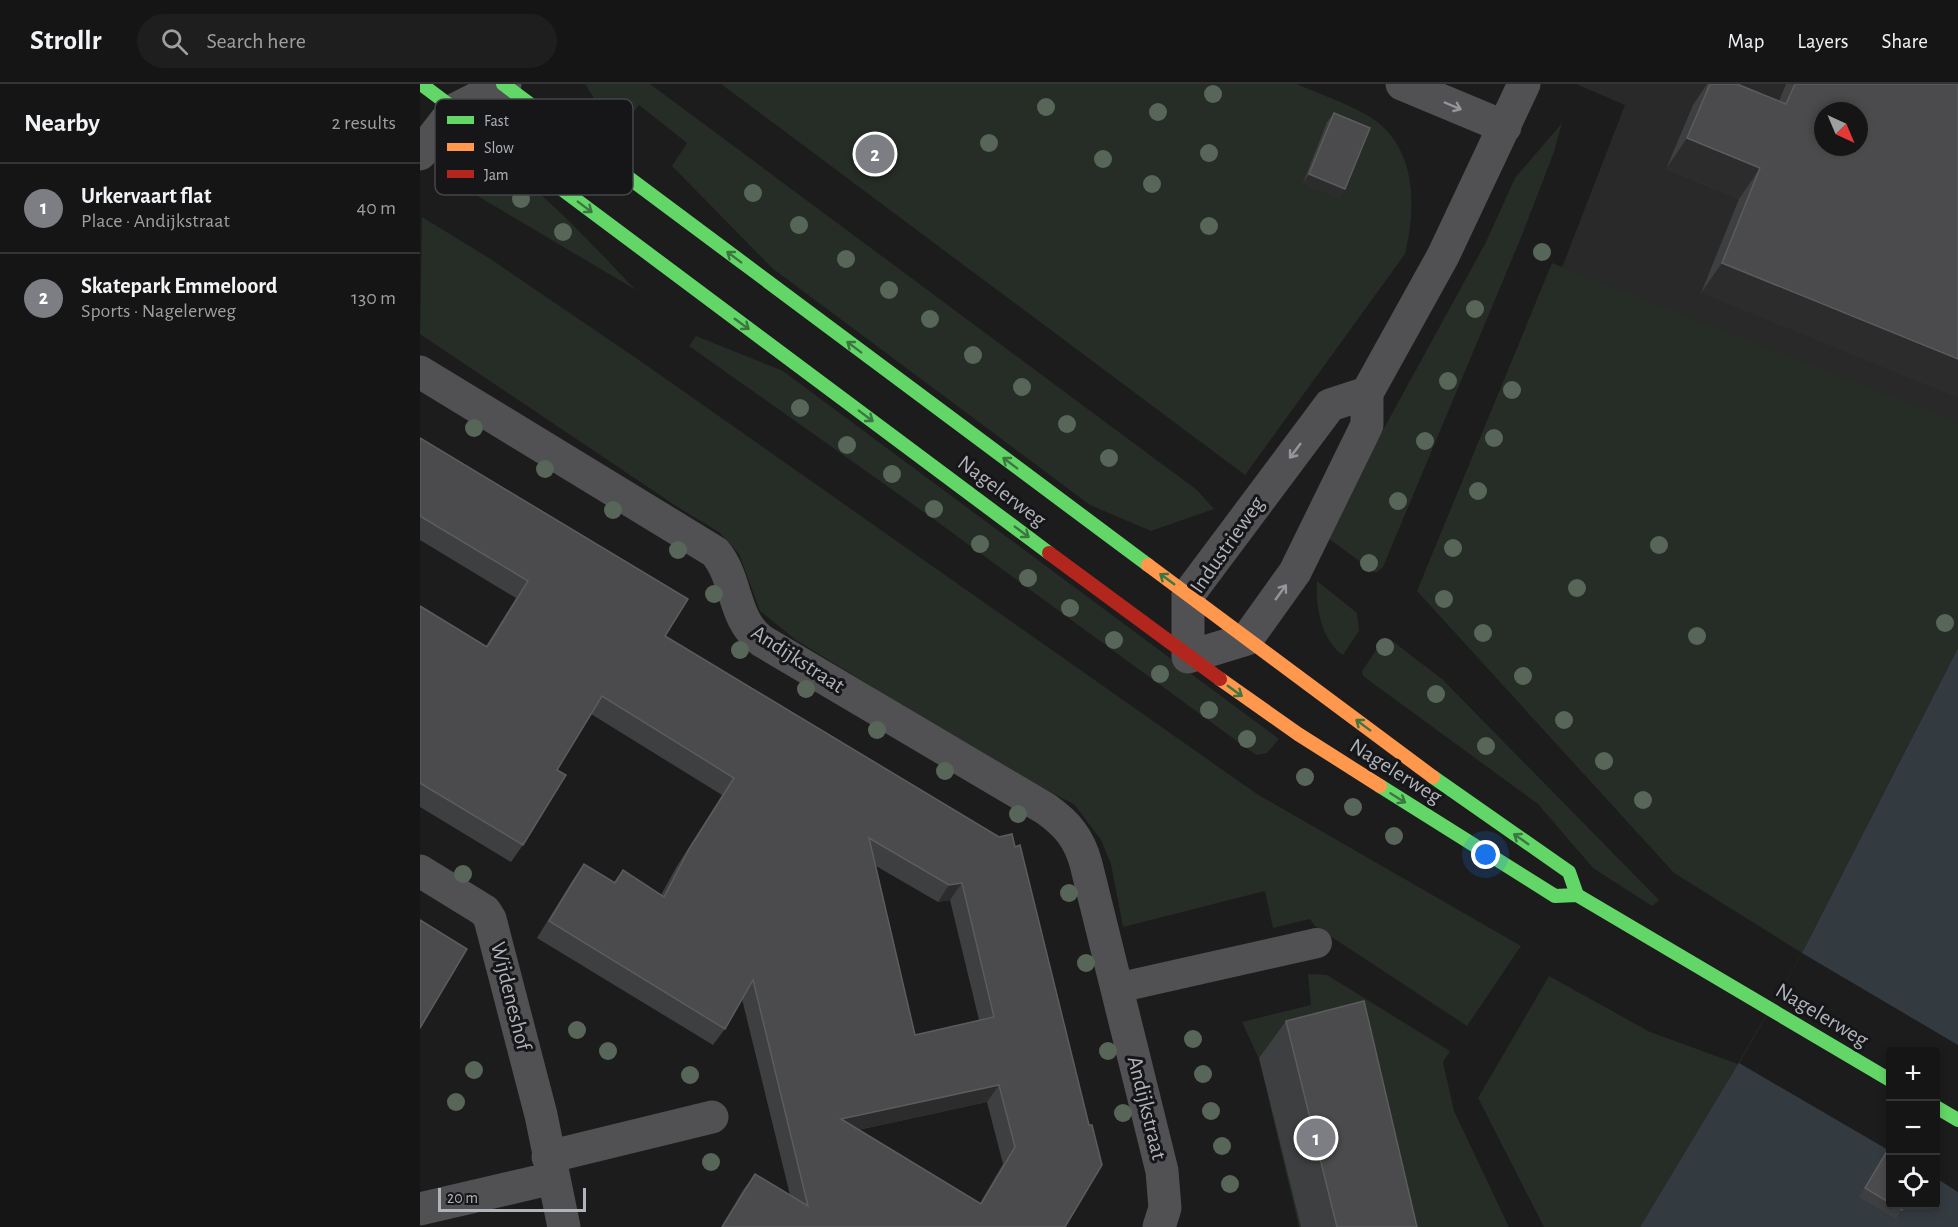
<!DOCTYPE html>
<meta charset="utf-8">
<style>
body{margin:0;font-family:"Alegreya Sans",sans-serif;background:#1e1e1e;color:#f1f3f6}
.controls{position:absolute;right:18px;bottom:18px;display:grid;overflow:hidden;border-radius:6px;box-shadow:0 3px 9px #0003}
.controls button{width:54px;height:54px;display:grid;place-items:center;padding:0;border:0;border-bottom:2px solid #343434;background:#151515;color:#f1f3f6;font:30px sans-serif}
.compass{position:absolute;left:1394px;top:18px;width:54px;height:54px;border-radius:50%;background:#151515;box-shadow:0 3px 9px #0003;rotate:136deg}
.scale{position:absolute;left:18px;bottom:15px;width:148px;box-sizing:border-box;padding-left:6px;border:3px solid #afb3ba;border-top:0;font-size:16px;line-height:21px;white-space:nowrap;color:#afb3ba;-webkit-text-stroke:4px #161618;paint-order:stroke}
.you{position:absolute;left:1066px;top:771px;width:21px;height:21px;margin:-15px;border:4px solid #fff;border-radius:50%;background:#1a73e8;box-shadow:0 0 0 9px #1a73e833}
.badge{display:grid;place-items:center;width:39px;height:39px;border-radius:50%;background:#7c7e83;color:#fff;font-size:20px;font-weight:700}
.pin{position:absolute;translate:-50% -50%;border:3px solid #fff;box-shadow:0 2px 6px #0006}
.list{margin:0;padding:0;list-style:none}
h2{display:flex;justify-content:space-between;align-items:center;height:78px;margin:0;padding:0 24px;font-size:26px}
h2 small{font-size:20px;font-weight:400;color:#9d9fa0}
.list li{display:grid;grid-template-columns:39px 1fr auto;gap:18px;align-items:center;box-sizing:border-box;height:90px;padding:0 24px;border-top:2px solid #343434}
.list b{display:block;font-size:22px;white-space:nowrap}
.list p{margin:0;font-size:20px;white-space:nowrap;color:#9d9fa0}
.list em{font-size:20px;font-style:normal;color:#9d9fa0}
.icon{flex:none;width:33px;height:33px;fill:none;stroke:currentColor;stroke-width:2;stroke-linecap:round;stroke-linejoin:round}
.map{position:relative;flex:none;width:1538px;height:1143px;overflow:hidden}
header{display:flex;align-items:center;gap:36px;box-sizing:border-box;height:84px;padding:0 30px;background:#151515;border-bottom:2px solid #343434}
header strong{font-size:28px}
nav{display:flex;gap:33px;margin-inline-start:auto;font-size:21px}
.search{width:420px;height:54px;background:#1e1e1e;display:flex;align-items:center;gap:15px;box-sizing:border-box;padding:0 21px;border-radius:33px;color:#9d9fa0;font-size:22px}
main{display:flex}
aside{flex:1;background:#151515}
.map>svg:first-child{display:block}
.built{fill:#29292a;fill-rule:evenodd}
.green{fill:#262c26}
.water{fill:#343b40;fill-rule:evenodd}
.pier{fill:#1c1c1c}
.lines{fill:none;stroke-linecap:round;stroke-linejoin:round}
.lane{stroke:#515154;stroke-width:30}
.street{stroke:#515154;stroke-width:33}
.fast{stroke:#63d668;stroke-width:14}
.slow{stroke:#ff974d;stroke-width:14}
.jam{stroke:#b3261e;stroke-width:14}
.tree{fill:#576658}
.wall{fill:#3e3f40;fill-rule:evenodd}
.shaded-wall{fill:#2c2c2c}
.building{fill:#4b4b4d;stroke:#5a5c5e;stroke-width:1.5;fill-rule:evenodd}
.oneway{stroke:#93969b}
.oneway2{stroke:#3c7640}
.labels{text-anchor:middle;dominant-baseline:central;stroke-width:6;stroke-linejoin:round;paint-order:stroke}
.street-label{font-size:22px;fill:#afb3ba;stroke:#161618}
.key{fill:#161618;stroke:#444549;stroke-width:1.5}
.key-label{font-size:16px;fill:#afb3ba}
</style>
<header>
<strong>Strollr</strong>
<div class="search"><svg class="icon" aria-label="search" viewBox="0 0 24 24"><circle cx="10" cy="10" r="6"/><path d="M15 15l6 6"/></svg>Search here</div>
<nav><a>Map</a><a>Layers</a><a>Share</a></nav>
</header>
<main>
<aside>
<h2>Nearby<small>2 results</small></h2>
<ul class="list">
<li><span class="badge">1</span><div><b>Urkervaart flat</b><p>Place · Andijkstraat</p></div><em>40 m</em></li>
<li><span class="badge">2</span><div><b>Skatepark Emmeloord</b><p>Sports · Nagelerweg</p></div><em>130 m</em></li>
</ul>
</aside>
<div class="map">
<svg width="1538" height="1143" viewBox="0 0 1538 1143">
<rect width="100%" height="100%" fill="#1c1c1c"/>
<path class="built" d="M1156,0h382v348l-397,-162 64,-165zM1403,27h36v36h-36z"/>
<path class="green" d="M165,0h65l547,406 17,19 -63,22 -61,-26 -318,-237 -100,-102 15,-23 -48,-38 -17,23 -20,-17z
M301,0h576c22,10 47,18 68,30 52,28 52,91 40,140l-160,221z
M1142,39l-8,29 -34,88 -137,327 -7,6 -51,-37 161,-294 29,-64z
M57,70c50,15 120,97 159,136l-202,-120 22,-13z
M2,133l67,41 147,100 621,436 264,152 -54,80 -152,-100 -5,-7 -37,9 -8,-37 -142,36 -12,-63 -10,-24 -27,-36 -55,-27 -223,-137 -36,-29 -21,-57 -20,-22 -40,-24 -259,-174z
M1132,179l406,159v226l-156,305 -128,-80 -257,-282z
M276,252l87,35 496,368 -12,14 -11,2 -328,-240 -239,-169z
M897,497l40,32 2,18 -16,24c-22,-15 -28,-50 -26,-74z
M971,556l51,39 217,221 -7,6 -59,-38 -55,-64 -175,-128 -1,-5 17,-25z
M888,890l19,1 123,76 -7,11 11,49 55,116h-210l-40,-168 -17,-37 69,-17z
M1129,892l101,56 88,32 -98,163h-96l-66,-129z"/>
<path class="water" d="M1538,564v579h-318l98,-163 64,-111zM1470,968h46v152h-46z"/>
<path class="pier" d="M1382,869l156,92v147l-22,-14v-126h-46v99l-151,-88z"/>
<g class="lines">
<path class="lane" d="M697,904l200,-45"/>
<path class="street" d="M982,0l103,43
M0,70l34,-44 51,-26
M0,288l295,180c23,27 17,67 47,89l284,168c21,15 33,29 40,55l76,307 3,37 -6,19
M947,309l-37,12 -142,190v62l59,-18 48,-67 72,-147v-32l76,-137 81,-172
M0,787l65,40 5,8 51,196 23,112
M128,1073l164,-40
M0,1125l133,-31"/>
<path class="fast" d="M1,0l628,469
M83,0l645,481
M1013,693l136,95 8,23
M960,702l175,110 22,-1 313,185
M1516,1023l22,13"/>
<path class="slow" d="M728,481l285,212
M800,595l78,55 82,52"/>
<path class="jam" d="M629,469l171,126"/>
</g>
<g class="tree">
<circle cx="793" cy="10" r="9"/>
<circle cx="626" cy="23" r="9"/>
<circle cx="738" cy="28" r="9"/>
<circle cx="569" cy="59" r="9"/>
<circle cx="789" cy="69" r="9"/>
<circle cx="683" cy="75" r="9"/>
<circle cx="732" cy="100" r="9"/>
<circle cx="333" cy="109" r="9"/>
<circle cx="101" cy="115" r="9"/>
<circle cx="379" cy="141" r="9"/>
<circle cx="789" cy="142" r="9"/>
<circle cx="143" cy="148" r="9"/>
<circle cx="1122" cy="168" r="9"/>
<circle cx="426" cy="175" r="9"/>
<circle cx="469" cy="206" r="9"/>
<circle cx="1055" cy="225" r="9"/>
<circle cx="510" cy="235" r="9"/>
<circle cx="553" cy="271" r="9"/>
<circle cx="1028" cy="297" r="9"/>
<circle cx="602" cy="303" r="9"/>
<circle cx="1092" cy="306" r="9"/>
<circle cx="380" cy="324" r="9"/>
<circle cx="647" cy="340" r="9"/>
<circle cx="54" cy="344" r="9"/>
<circle cx="1074" cy="354" r="9"/>
<circle cx="1005" cy="357" r="9"/>
<circle cx="427" cy="361" r="9"/>
<circle cx="689" cy="374" r="9"/>
<circle cx="125" cy="385" r="9"/>
<circle cx="472" cy="390" r="9"/>
<circle cx="1058" cy="407" r="9"/>
<circle cx="978" cy="417" r="9"/>
<circle cx="514" cy="425" r="9"/>
<circle cx="193" cy="426" r="9"/>
<circle cx="560" cy="460" r="9"/>
<circle cx="1239" cy="461" r="9"/>
<circle cx="1033" cy="464" r="9"/>
<circle cx="258" cy="466" r="9"/>
<circle cx="949" cy="479" r="9"/>
<circle cx="608" cy="494" r="9"/>
<circle cx="1157" cy="504" r="9"/>
<circle cx="294" cy="510" r="9"/>
<circle cx="1024" cy="515" r="9"/>
<circle cx="650" cy="524" r="9"/>
<circle cx="1525" cy="539" r="9"/>
<circle cx="1063" cy="549" r="9"/>
<circle cx="1277" cy="552" r="9"/>
<circle cx="694" cy="556" r="9"/>
<circle cx="965" cy="563" r="9"/>
<circle cx="320" cy="566" r="9"/>
<circle cx="740" cy="590" r="9"/>
<circle cx="1103" cy="592" r="9"/>
<circle cx="386" cy="605" r="9"/>
<circle cx="1016" cy="610" r="9"/>
<circle cx="789" cy="626" r="9"/>
<circle cx="1144" cy="636" r="9"/>
<circle cx="457" cy="646" r="9"/>
<circle cx="827" cy="655" r="9"/>
<circle cx="1066" cy="662" r="9"/>
<circle cx="1184" cy="677" r="9"/>
<circle cx="525" cy="687" r="9"/>
<circle cx="885" cy="693" r="9"/>
<circle cx="1223" cy="716" r="9"/>
<circle cx="933" cy="723" r="9"/>
<circle cx="598" cy="730" r="9"/>
<circle cx="974" cy="752" r="9"/>
<circle cx="43" cy="790" r="9"/>
<circle cx="649" cy="809" r="9"/>
<circle cx="666" cy="879" r="9"/>
<circle cx="157" cy="946" r="9"/>
<circle cx="773" cy="955" r="9"/>
<circle cx="188" cy="967" r="9"/>
<circle cx="688" cy="967" r="9"/>
<circle cx="54" cy="986" r="9"/>
<circle cx="783" cy="990" r="9"/>
<circle cx="270" cy="991" r="9"/>
<circle cx="36" cy="1018" r="9"/>
<circle cx="791" cy="1027" r="9"/>
<circle cx="703" cy="1029" r="9"/>
<circle cx="802" cy="1062" r="9"/>
<circle cx="291" cy="1078" r="9"/>
<circle cx="810" cy="1100" r="9"/>
</g>
<path class="wall" d="M1287,0h30l42,17 7,-17h172l-257,209 38,-94 -73,-30 27,-64z
M914,29l11,76 -6,9 -36,-15 24,-61z
M0,354l245,198 334,201 66,390h-344l22,-37 12,-16 35,21 -48,-196 -17,30 -12,16 -176,-107 35,-57 12,-17 30,18 9,-12 38,25 16,-29 45,-71 -131,-81 -34,56 -34,75 -12,17 -91,-55v-201l66,40 30,-48 -96,-58zM456,782l62,36 12,-2 29,120 -64,15zM567,1018l16,62 -23,39 -122,-73z
M866,937l131,206h-116l-42,-169z
M1470,1061v59h15l-9,15 -37,-22z"/>
<path class="shaded-wall" d="M1267,54l73,30 -21,31 -73,-30z
M889,90l36,15 -6,9 -36,-15z
M1302,179l236,96v39l-257,-105z
M542,799l-12,17 -12,2 11,-17z
M579,1001l-12,17 -158,34 12,-17z"/>
<path class="building" d="M1290,0h27l49,20 9,-20h163v275l-236,-96 38,-95 -73,-30zM1403,27h36v36h-36z
M914,29l36,15 -25,61 -36,-15z
M0,354l268,161 -23,37 334,201 13,-3 3,13 5,-2 69,280h3l10,40 -37,62h-343l33,-53 53,32 -55,-226 -28,49 -176,-108 35,-57 31,19 8,-13 41,27 25,-48 45,-71 -132,-82 -45,74 9,5 -43,70 -103,-62v-177l67,41 41,-66 -108,-65zM449,754l80,47 13,-2 32,134 -79,18zM579,1001l16,62 -34,57 -140,-85z
M0,836l47,29 -47,79z
M944,917l53,226h-80l-51,-206z
M1470,1062v57l-25,-15z
M1473,1120h12l-3,6z"/>
<defs><path id="oneway-shaft" d="M-6 0H5M1.5-3L5.5 0L1.5 3" fill="none" stroke-width="1.6" stroke-linecap="round" stroke-linejoin="round" transform="scale(1.5)"/></defs>
<g class="oneway">
<use href="#oneway-shaft" transform="translate(1033 22) rotate(23)"/>
<use href="#oneway-shaft" transform="translate(875 367) rotate(127)"/>
<use href="#oneway-shaft" transform="translate(861 508) rotate(-54)"/>
</g>
<g class="oneway2">
<use href="#oneway-shaft" transform="translate(165 123) rotate(37)"/>
<use href="#oneway-shaft" transform="translate(314 173) rotate(-143)"/>
<use href="#oneway-shaft" transform="translate(322 240) rotate(36)"/>
<use href="#oneway-shaft" transform="translate(434 263) rotate(-143)"/>
<use href="#oneway-shaft" transform="translate(446 332) rotate(37)"/>
<use href="#oneway-shaft" transform="translate(590 379) rotate(-143)"/>
<use href="#oneway-shaft" transform="translate(602 448) rotate(37)"/>
<use href="#oneway-shaft" transform="translate(747 495) rotate(-144)"/>
<use href="#oneway-shaft" transform="translate(815 607) rotate(36)"/>
<use href="#oneway-shaft" transform="translate(943 641) rotate(-143)"/>
<use href="#oneway-shaft" transform="translate(978 714) rotate(32)"/>
<use href="#oneway-shaft" transform="translate(1101 755) rotate(-145)"/>
</g>
<g class="labels">
<g class="street-label">
<text transform="translate(582 407) rotate(37)">Nagelerweg</text>
<text transform="translate(807 461) rotate(-55)">Industrieweg</text>
<text transform="translate(378 575) rotate(33)">Andijkstraat</text>
<text transform="translate(976 687) rotate(32)">Nagelerweg</text>
<text transform="translate(91 912) rotate(76)">Wijdeneshof</text>
<text transform="translate(1402 931) rotate(31)">Nagelerweg</text>
<text transform="translate(727 1024) rotate(76)">Andijkstraat</text>
</g>
</g>
<rect x="15" y="15" width="198" height="96" rx="9" class="key"/>
<rect x="27" y="32" width="27" height="8" fill="#63d668"/>
<rect x="27" y="59" width="27" height="8" fill="#ff974d"/>
<rect x="27" y="86" width="27" height="8" fill="#b3261e"/>
<g class="key-label">
<text x="64" y="42">Fast</text>
<text x="64" y="69">Slow</text>
<text x="64" y="96">Jam</text>
</g>
</svg>
<div class="controls">
<button>+</button>
<button>−</button>
<button><svg class="icon" aria-label="locate" viewBox="0 0 24 24"><circle cx="12" cy="12" r="6"/><path d="M12 2v4M12 18v4M2 12h4M18 12h4"/></svg></button>
</div>
<svg class="compass" viewBox="-18 -18 36 36"><path d="M0-13l5 13h-10z" fill="#e53935"/><path d="M0 13l5-13h-10z" fill="#9d9fa0"/></svg>
<div class="scale">20 m</div>
<div class="you"></div>
<div class="pin badge" style="left:896px;top:1054px">1</div>
<div class="pin badge" style="left:455px;top:70px">2</div>
</div>
</main>
